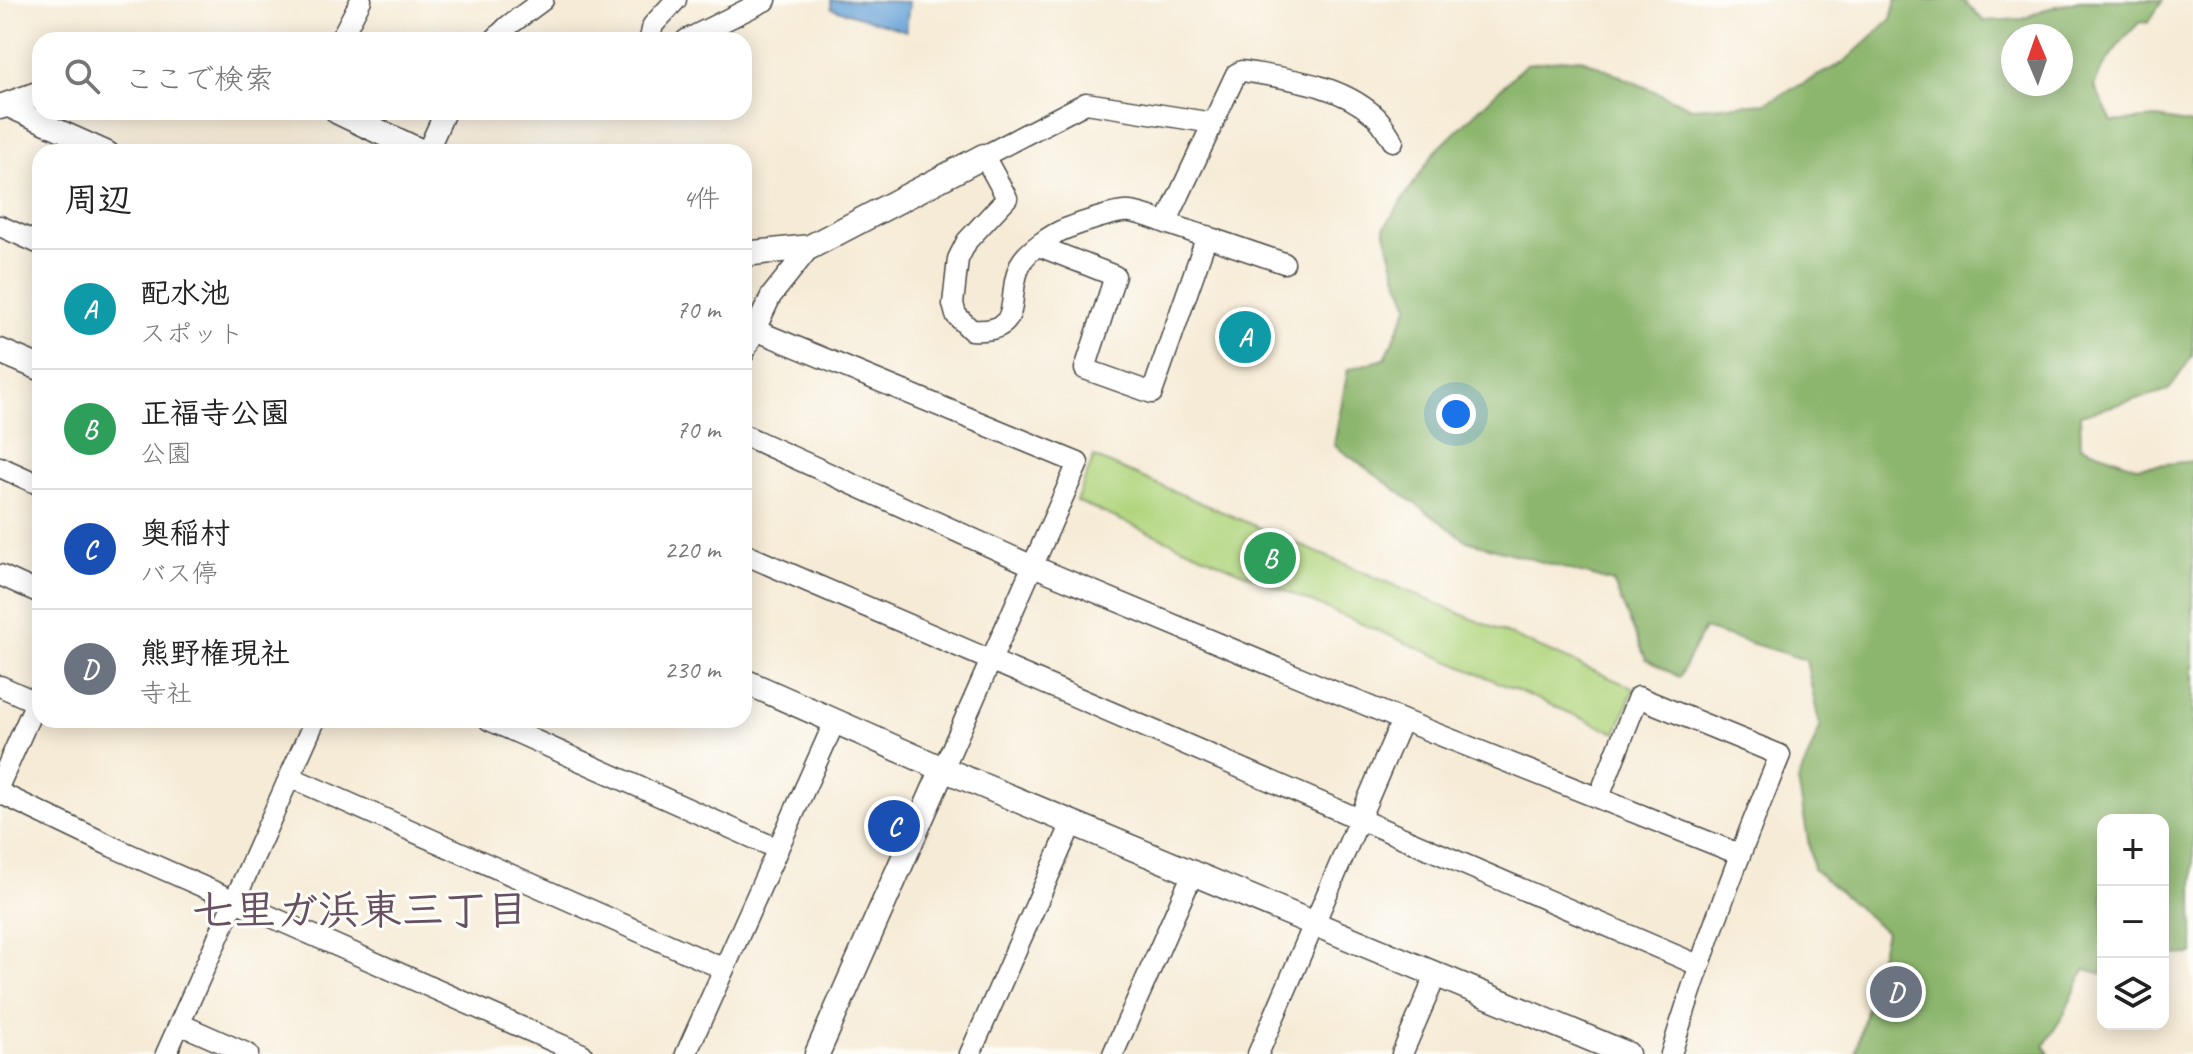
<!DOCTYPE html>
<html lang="ja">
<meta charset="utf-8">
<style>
body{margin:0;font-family:Caveat,"Klee One",sans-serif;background:#f6f6f6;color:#222}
.controls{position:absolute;right:24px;bottom:24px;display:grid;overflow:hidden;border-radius:16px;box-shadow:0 4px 20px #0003}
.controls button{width:72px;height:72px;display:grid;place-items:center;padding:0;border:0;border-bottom:2px solid #e0e0e0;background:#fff;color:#222;font:40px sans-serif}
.compass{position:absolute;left:2001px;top:24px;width:72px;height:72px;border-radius:50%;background:#fff;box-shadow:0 4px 20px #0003;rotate:358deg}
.you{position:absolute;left:1456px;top:414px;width:28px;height:28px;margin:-20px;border:6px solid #fff;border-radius:50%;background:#1a73e8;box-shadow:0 0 0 12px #1a73e833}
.badge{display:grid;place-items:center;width:52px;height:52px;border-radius:50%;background:#2563eb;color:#fff;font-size:26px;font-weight:700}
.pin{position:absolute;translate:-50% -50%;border:4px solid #fff;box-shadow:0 2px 8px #0006}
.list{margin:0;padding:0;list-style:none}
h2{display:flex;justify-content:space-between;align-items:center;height:104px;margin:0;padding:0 32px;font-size:34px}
h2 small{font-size:26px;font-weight:400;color:#767676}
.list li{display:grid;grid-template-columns:52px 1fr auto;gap:24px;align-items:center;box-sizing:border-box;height:120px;padding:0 32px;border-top:2px solid #e0e0e0}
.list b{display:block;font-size:30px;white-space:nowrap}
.list p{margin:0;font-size:26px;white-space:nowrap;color:#767676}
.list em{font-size:26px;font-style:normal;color:#767676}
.icon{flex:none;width:44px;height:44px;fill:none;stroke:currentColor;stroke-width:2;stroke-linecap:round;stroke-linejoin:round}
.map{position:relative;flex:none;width:2193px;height:1054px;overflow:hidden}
.search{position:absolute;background:#fff;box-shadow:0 4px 20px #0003;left:32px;top:32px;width:720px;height:88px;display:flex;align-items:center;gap:20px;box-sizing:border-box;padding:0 28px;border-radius:24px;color:#767676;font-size:30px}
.panel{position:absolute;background:#fff;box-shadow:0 4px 20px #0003;left:32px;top:144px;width:720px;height:584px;border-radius:24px}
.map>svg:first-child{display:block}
.green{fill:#b1d57e;stroke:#6e8054;stroke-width:2}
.forest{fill:#8cb66d;stroke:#5c704c;stroke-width:2;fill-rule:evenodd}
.water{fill:#67a3d7;stroke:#496781;stroke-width:2}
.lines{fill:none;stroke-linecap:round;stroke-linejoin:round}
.minor-casing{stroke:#494845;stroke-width:23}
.tertiary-casing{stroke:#494845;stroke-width:27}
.minor{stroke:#fff;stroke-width:20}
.tertiary{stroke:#fff;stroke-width:24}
.labels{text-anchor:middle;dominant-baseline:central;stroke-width:6;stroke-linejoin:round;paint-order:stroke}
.neighbourhood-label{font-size:42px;font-weight:bold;fill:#655162;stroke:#fdfcf7}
</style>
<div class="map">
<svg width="2193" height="1054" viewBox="0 0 2193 1054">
<rect width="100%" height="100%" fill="#fdfcf7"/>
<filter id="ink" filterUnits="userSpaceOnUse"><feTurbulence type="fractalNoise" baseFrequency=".0125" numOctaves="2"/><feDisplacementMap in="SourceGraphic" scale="16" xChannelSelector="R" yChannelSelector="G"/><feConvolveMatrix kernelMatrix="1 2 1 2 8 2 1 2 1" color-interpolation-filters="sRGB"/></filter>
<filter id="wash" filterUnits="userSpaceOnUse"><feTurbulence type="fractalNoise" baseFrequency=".006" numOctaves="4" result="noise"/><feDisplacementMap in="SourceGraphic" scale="32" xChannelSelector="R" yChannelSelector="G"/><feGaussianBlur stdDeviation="1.8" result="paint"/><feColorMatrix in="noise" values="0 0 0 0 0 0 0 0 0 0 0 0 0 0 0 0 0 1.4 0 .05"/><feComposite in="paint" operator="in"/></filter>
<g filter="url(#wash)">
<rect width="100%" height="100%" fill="#f6ebd6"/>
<path class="green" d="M1094,457l540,231 -18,45 -540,-232z"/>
<path class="forest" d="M1896,0h67l21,21 39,-2 20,-9 36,-10h84l-15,23 -8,-1c-20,19 -35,38 -46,64l18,36 45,-4 36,6v231l-24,35 -89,25 1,31 57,21 55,-6v493l-30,1v-135h-60v154l-18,-5 -21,45 -20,32 5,8h-194l31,-122 -73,-63 -15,-88 22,-53 -14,-68 -102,-31 -25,48 -33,-18 -33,-77 -146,-41 -133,-96 14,-76 37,-10 24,-54 -13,-31 -12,-46 50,-75 92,-89 54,-6 112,50 74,-5 78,-41 47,-43zM2013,36h48v48h-48z"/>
<path class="water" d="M831,0l78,2 -3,29 -75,-23z"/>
</g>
<g filter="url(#ink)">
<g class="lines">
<g class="minor-casing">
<path id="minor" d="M340,40l21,-40
M494,40l14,-14 35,-26
M653,40l-3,-2 3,-13 23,-25
M686,40l80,-40
M6,106l102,46
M1213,123l-47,100 118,40
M427,152l18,-40
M1166,223c-11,-4 -24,-10 -36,-11 -12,-2 -52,12 -65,17 -13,5 -38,22 -44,34 -17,33 7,71 -50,67l-15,-15 -3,-11 5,-45 9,-18 40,-43 -23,-42 102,-53 127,20 23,-49 6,-3c46,8 95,12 132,44 8,6 13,17 19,26
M0,226l40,18
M1039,246l76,30 -30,93 67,24 55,-157
M755,330l323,133 -135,306
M744,353l27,-57 39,-49
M744,435l289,131 369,154 337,134
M0,467l40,18
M744,554l954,411
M0,575l40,18
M0,686l36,16
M489,720l289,129
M290,777l434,192
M0,783l40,-90
M0,793l113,54 469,207
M1599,797l39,-100 142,58c-41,99 -78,197 -109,299
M180,1024l68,30
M166,1054l149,-334
M686,1054l149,-333
M970,1054l102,-231
M1113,1054l80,-181
M1258,1054l144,-334
M1402,1054l34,-79"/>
</g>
<g class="tertiary-casing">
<path id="tertiary" d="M0,107l40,-14
M338,112l84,40
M744,254l66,-7 174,-91
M0,351l40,17
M744,681l199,88 684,285
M817,1054l126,-285"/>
</g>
<use href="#minor" class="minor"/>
<use href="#tertiary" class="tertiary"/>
</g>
</g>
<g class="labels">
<g class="neighbourhood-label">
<text x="360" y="910">七里ガ浜東三丁目</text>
</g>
</g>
</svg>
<div class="controls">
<button>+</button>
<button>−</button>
<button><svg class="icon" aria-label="layers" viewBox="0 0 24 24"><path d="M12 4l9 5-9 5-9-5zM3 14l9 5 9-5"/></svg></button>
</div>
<svg class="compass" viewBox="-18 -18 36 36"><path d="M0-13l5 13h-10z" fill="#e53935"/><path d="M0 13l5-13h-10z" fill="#767676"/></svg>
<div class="you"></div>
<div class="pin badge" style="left:1245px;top:337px;background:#0f9aa8">A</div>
<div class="pin badge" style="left:1270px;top:558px;background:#2e9e5b">B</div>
<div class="pin badge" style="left:894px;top:826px;background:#1a4fb4">C</div>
<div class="pin badge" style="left:1896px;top:992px;background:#6b7280">D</div>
<div class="search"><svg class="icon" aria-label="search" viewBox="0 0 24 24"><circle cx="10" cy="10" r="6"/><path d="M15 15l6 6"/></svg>ここで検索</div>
<section class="panel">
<h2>周辺<small>4件</small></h2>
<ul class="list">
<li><span class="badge" style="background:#0f9aa8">A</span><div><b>配水池</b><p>スポット</p></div><em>70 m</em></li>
<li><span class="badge" style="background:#2e9e5b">B</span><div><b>正福寺公園</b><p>公園</p></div><em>70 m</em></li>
<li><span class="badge" style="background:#1a4fb4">C</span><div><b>奥稲村</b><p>バス停</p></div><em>220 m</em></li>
<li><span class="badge" style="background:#6b7280">D</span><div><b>熊野権現社</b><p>寺社</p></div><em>230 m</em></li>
</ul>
</section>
</div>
